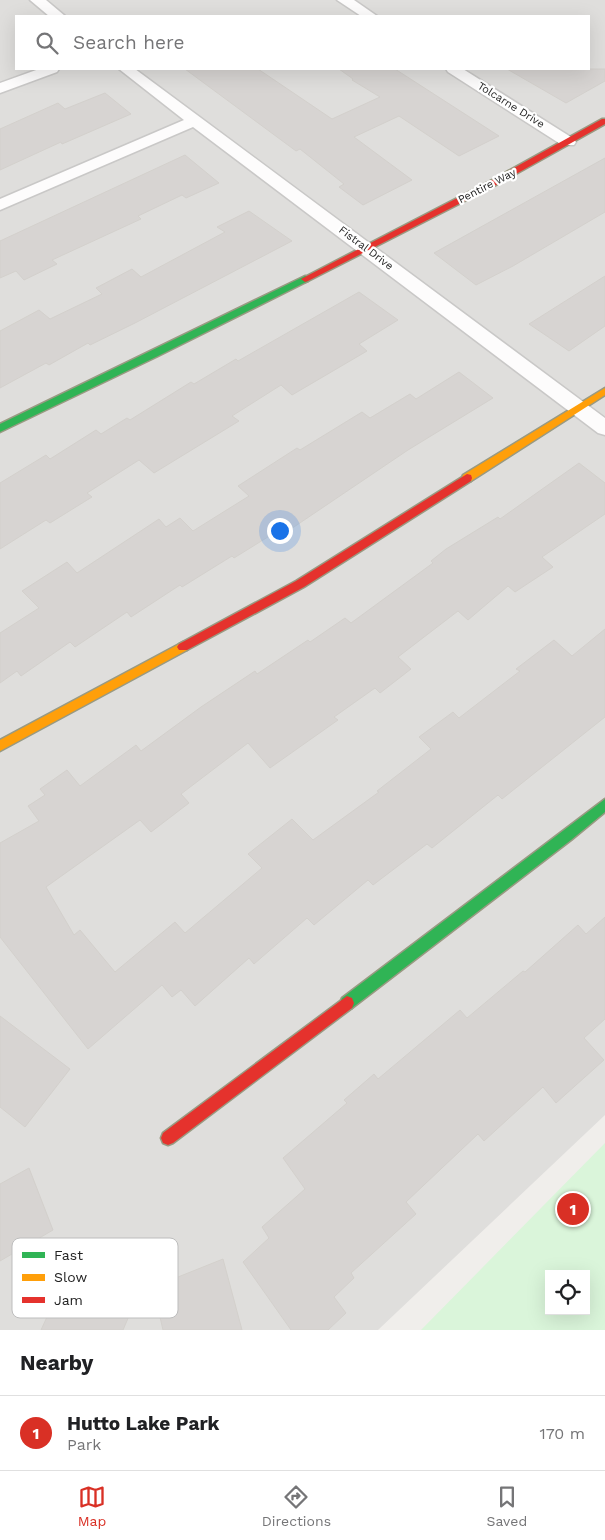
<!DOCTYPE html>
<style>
body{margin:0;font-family:"Work Sans",sans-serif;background:#f6f6f6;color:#202124}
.controls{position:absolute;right:15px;bottom:15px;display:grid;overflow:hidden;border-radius:0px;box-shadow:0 5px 20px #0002}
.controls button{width:45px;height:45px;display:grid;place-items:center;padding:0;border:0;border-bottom:1px solid #e0e0e0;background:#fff;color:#202124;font:25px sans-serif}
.you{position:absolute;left:279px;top:530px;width:18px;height:18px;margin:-12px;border:4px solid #fff;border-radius:50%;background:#1a73e8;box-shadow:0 0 0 8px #1a73e833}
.badge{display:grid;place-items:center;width:32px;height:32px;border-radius:50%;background:#d93025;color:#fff;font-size:16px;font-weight:700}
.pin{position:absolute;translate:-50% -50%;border:2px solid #fff;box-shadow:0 1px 5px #0006}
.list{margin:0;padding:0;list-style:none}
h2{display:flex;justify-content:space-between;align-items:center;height:65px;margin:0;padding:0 20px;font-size:21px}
h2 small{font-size:16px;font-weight:400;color:#757577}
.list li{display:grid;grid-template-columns:32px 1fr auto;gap:15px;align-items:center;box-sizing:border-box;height:75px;padding:0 20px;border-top:1px solid #e0e0e0}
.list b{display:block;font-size:19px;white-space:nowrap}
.list p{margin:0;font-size:16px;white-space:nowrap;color:#757577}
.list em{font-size:16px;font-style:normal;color:#757577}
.icon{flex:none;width:28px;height:28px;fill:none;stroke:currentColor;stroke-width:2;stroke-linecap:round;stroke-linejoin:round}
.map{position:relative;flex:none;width:605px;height:1330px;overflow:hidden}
.search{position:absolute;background:#fff;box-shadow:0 5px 20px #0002;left:15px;right:15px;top:15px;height:55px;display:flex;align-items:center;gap:12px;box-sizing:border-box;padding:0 18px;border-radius:0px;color:#757577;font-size:19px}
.sheet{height:140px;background:#fff}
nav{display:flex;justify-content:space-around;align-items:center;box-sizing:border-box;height:70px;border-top:1px solid #e0e0e0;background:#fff;font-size:14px;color:#757577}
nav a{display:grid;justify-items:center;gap:2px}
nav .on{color:#d93025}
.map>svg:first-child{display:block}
.residential{fill:#dfdedc;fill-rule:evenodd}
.park{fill:#daf5da;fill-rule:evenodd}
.building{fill:#d7d4d2;stroke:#d3d0cc}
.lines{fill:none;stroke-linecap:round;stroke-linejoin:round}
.street-casing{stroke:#c9c8c7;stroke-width:3}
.fast-casing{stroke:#999a82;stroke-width:3}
.slow-casing{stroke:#999a82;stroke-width:3}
.jam-casing{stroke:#999a82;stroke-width:3}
.street{fill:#fdfcfc;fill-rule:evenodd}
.fast{fill:#30b455;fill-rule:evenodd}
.slow{fill:#ff9f0a;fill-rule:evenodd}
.jam{fill:#e5322d;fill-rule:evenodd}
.labels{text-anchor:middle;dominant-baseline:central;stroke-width:4.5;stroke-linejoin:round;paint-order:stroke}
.far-street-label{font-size:11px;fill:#222;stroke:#fff}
.key{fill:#fff;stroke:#bdbdbd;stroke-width:1}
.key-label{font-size:14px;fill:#222}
</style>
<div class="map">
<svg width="605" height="1330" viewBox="0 0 605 1330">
<rect width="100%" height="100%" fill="#f0eeeb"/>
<path class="residential" d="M0,0h605v1115l-227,215h-378zM16,16h573v53h-573z"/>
<path class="park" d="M605,1143v187h-184zM549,1274h37v37h-37z"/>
<path class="building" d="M185,69h73l74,50 48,-22 -28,-17 1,-1 -14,-10h56l104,67 -40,20 -60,-40 -45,21 58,43 -49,25 -24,-18 5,-3 -44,-35 -4,2z
M507,69h98v12l-39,22z
M105,93l26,21 -69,30 -1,-2 -61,28v-41l58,-26 7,6z
M185,155l34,28 -33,15 -4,-3 -44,21 3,3 -89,41 5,4 -33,16 -8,-9 -16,7v-37z
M605,158v54l-92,54 -37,19 -42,-32z
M249,211l43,30 -157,82 -45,22 -2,-2 -39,22 -3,-2 -46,25v-57l39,-21 11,9 52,-25 -6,-6 36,-19 9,8 84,-45 -8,-5z
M605,276v50l-36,25 -40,-27z
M359,292l39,28 -39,24 8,7 -75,44 -11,-10 -49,31 7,5 -85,52 -15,-13 -52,33 5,4 -42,26 -4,-3 -46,29v-66l46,-28 4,4 46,-29 5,4 26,-16 3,2 61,-38 3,2 42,-25 2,2z
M459,372l34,26 -85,52 -120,81 -4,-4 -50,31 -2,-2 -50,31 -2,-2 -49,32 -4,-5 -52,35 -5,-5 -49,34 -4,-5 -17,12v-50l39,-25 -17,-17 45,-29 10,11 82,-54 7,8 14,-9 13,13 56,-35 -11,-10 59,-38 3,2 62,-38 8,6 40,-24 6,5z
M579,463l26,20v31l-63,43 11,10 -38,25 -7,-6 -40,34 -10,-9 -60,46 13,12 -31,24 -5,-5 -41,29 4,3 -68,48 -22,-25 -67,51 8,9 -38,29 -11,-12 -94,67 28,48 6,-5 35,42 60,-50 10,11 77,-65 -14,-14 44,-35 21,21 66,-48 -2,-1 54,-42 -12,-12 34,-25 6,6 61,-47 -4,-2 38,-29 18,16 33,-27v88l-103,82 -4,-4 -66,53 -5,-4 -54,41 -5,-5 -54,45 -7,-7 -53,46 -5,-6 -54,48 -14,-16 -9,7 -10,-12 -74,64 -88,-112v-94l39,-22 -11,-15 17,-11 -5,-6 27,-19 13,16 56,-41 5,6 60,-44 54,-36 2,3 51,-34 2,2 35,-24 6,5 82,-60 -2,-2 15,-12 52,-32 2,2z
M605,917v102l-21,19 20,22 -48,43 -13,-16 -59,54 -6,-7 -72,68 10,12 -65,59 3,5 -20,19 12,16 -18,17h-37l-48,-68 26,-24 -7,-11 43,-38 -22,-31 64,-55 -3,-3 30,-26 4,5 82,-69 7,8 56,-47 2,1 53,-47 8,9z
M0,1016l70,53 -45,58 -25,-20z
M29,1168l24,62 -53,31v-77z
M77,1252l66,31 -20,47h-82z
M223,1259l19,71h-79l-10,-43z"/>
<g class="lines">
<g class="street-casing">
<path id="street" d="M30,0h16l19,16h-16z
M337,0h17l23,16h-16z
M39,69h20l-2,3 -57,21v-10z
M119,69h16l470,349v17l-7,-2 -405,-306 -193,83v-11l184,-79z
M446,69h17l111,70 2,3 -2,3h-12l-114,-73z"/>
</g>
<g class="fast-casing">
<path id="fast" d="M305,276l3,1v4l-150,75 -158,76v-8z
M605,799v13l-34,28 -219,168 -5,2 -5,-2 -2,-5 2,-5z"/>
</g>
<g class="slow-casing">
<path id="slow" d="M605,388v7l-134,86h-8l-1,-3 1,-3z
M183,642l4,2 2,3 -2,3 -187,101v-11z"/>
</g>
<g class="jam-casing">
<path id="jam" d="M602,119h3v5l-107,60 -190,97 -3,1 -4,-3 191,-99z
M467,474l4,1 1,3 -1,3 -167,106 -117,63h-8l-2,-3 2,-3 117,-63z
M347,996l5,2 2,5 -2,5 -179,135 -5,2 -5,-2 -2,-5 2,-5z"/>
</g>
<use href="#street" class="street"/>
<use href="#fast" class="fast"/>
<use href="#slow" class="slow"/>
<use href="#jam" class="jam"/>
</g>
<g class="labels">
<g class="far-street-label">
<text transform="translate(511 105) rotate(32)">Tolcarne Drive</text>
<text transform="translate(487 186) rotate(-27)">Pentire Way</text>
<text transform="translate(366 248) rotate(37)">Fistral Drive</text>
</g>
</g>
<rect x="12" y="1238" width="166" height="80" rx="8" class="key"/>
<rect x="22" y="1252" width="23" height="6" fill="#30b455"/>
<rect x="22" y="1274" width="23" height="7" fill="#ff9f0a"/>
<rect x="22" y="1297" width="23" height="6" fill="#e5322d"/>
<g class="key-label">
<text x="54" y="1260">Fast</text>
<text x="54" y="1282">Slow</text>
<text x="54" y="1305">Jam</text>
</g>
</svg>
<div class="controls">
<button><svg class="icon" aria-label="locate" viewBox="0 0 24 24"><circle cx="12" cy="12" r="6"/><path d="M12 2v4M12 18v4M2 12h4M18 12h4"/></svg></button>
</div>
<div class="you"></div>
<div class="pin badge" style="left:573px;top:1209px">1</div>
<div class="search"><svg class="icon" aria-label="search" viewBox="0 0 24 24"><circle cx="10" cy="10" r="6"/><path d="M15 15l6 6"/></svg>Search here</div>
</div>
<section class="sheet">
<h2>Nearby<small></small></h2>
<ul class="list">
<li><span class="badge">1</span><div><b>Hutto Lake Park</b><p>Park</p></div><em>170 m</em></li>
</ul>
</section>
<nav>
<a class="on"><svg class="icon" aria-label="map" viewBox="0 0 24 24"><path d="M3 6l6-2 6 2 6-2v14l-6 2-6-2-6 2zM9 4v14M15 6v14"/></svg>Map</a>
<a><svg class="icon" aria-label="directions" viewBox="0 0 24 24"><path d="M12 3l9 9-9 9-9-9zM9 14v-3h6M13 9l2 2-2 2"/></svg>Directions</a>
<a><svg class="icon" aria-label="saved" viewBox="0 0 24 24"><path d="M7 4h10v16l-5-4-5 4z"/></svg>Saved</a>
</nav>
